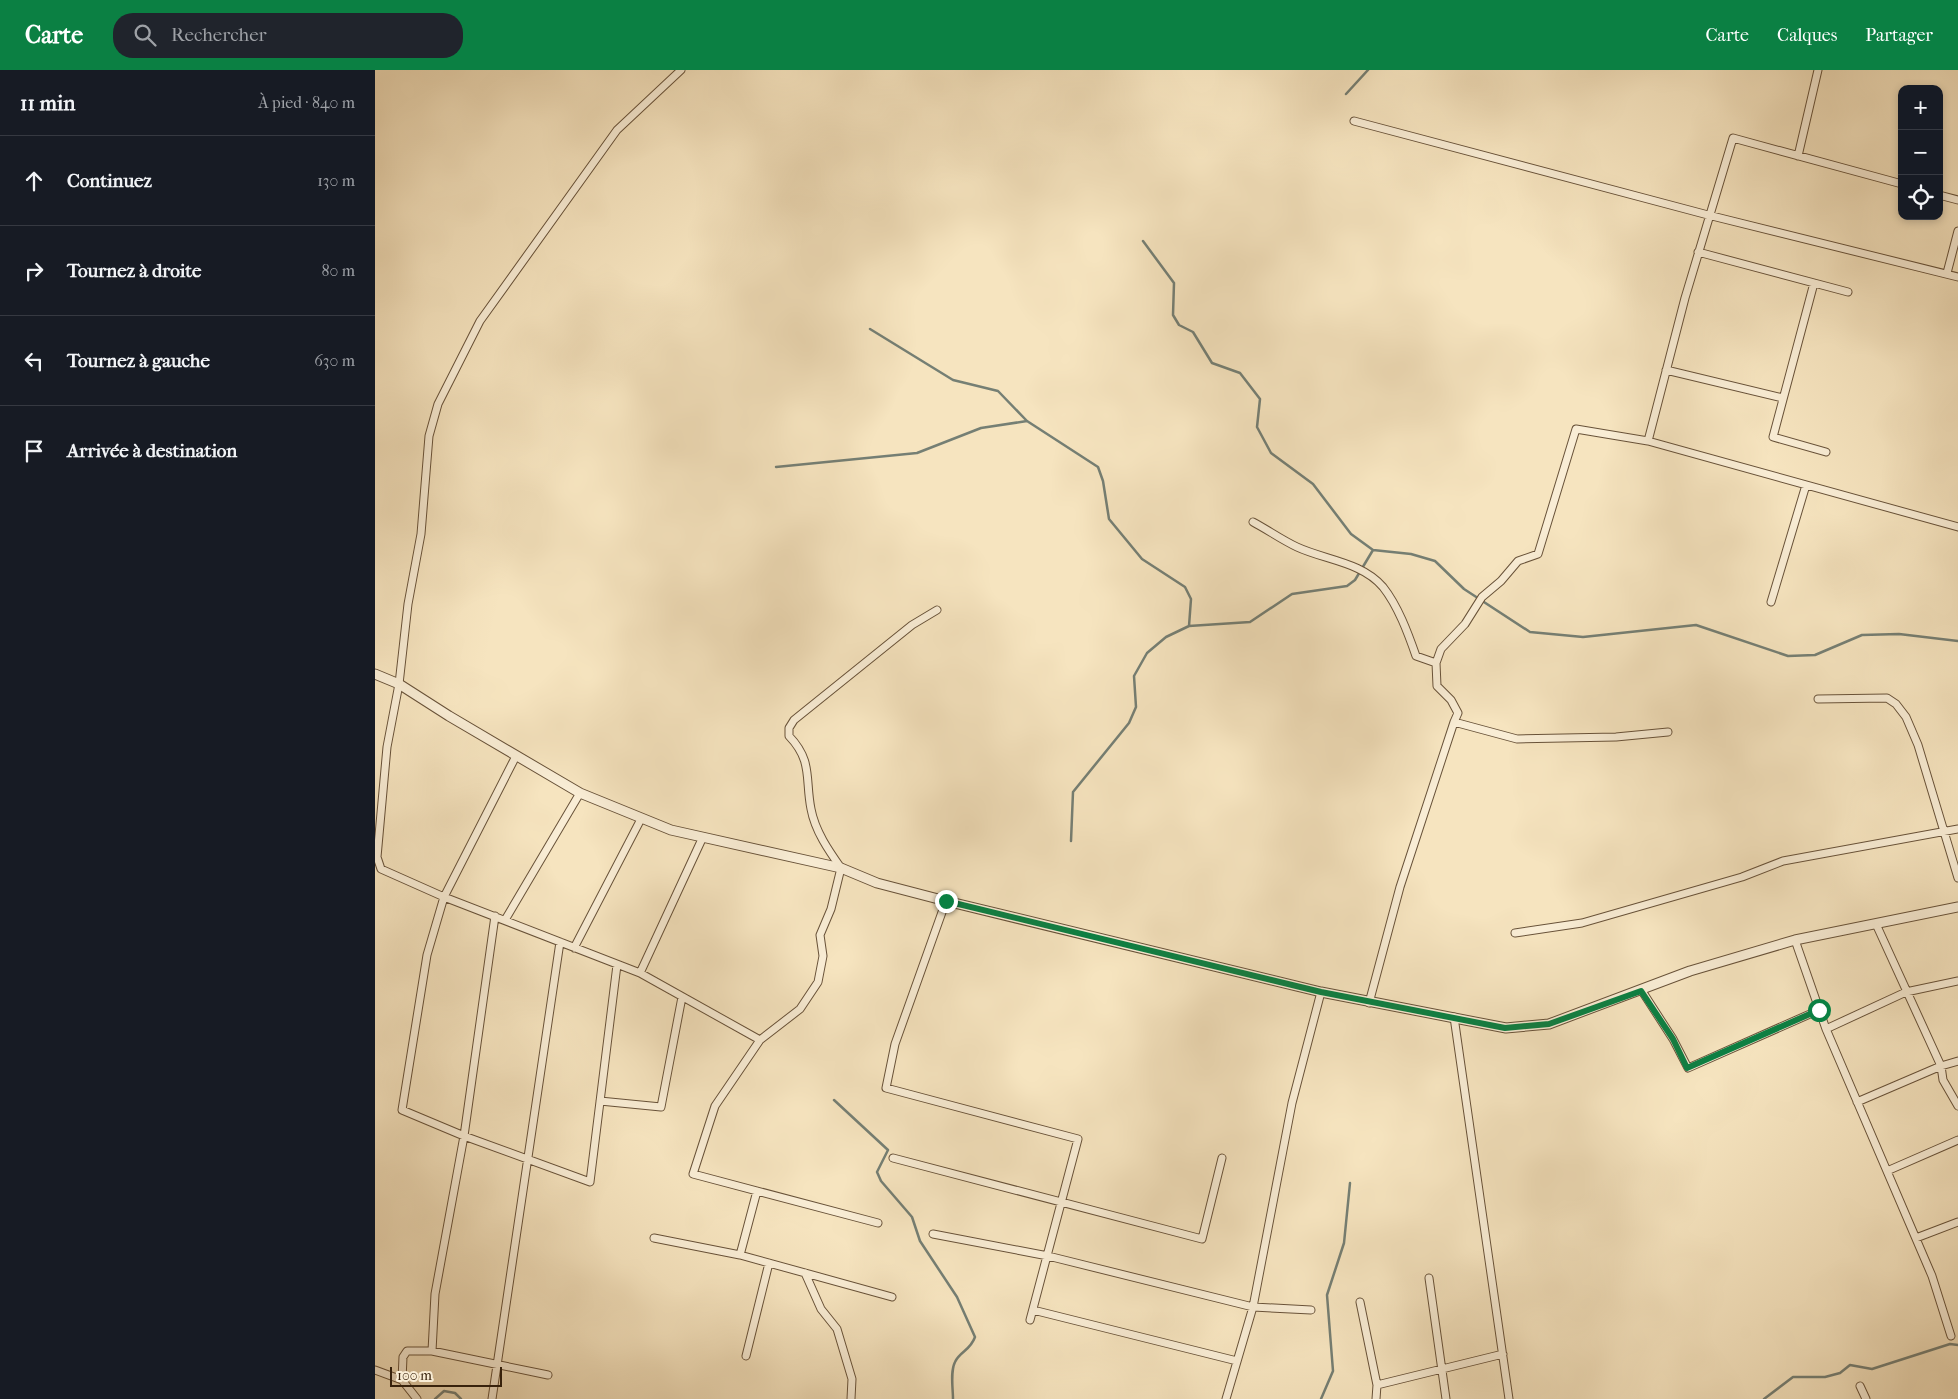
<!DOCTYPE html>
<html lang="fr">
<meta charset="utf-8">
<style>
body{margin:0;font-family:"IM FELL French Canon",serif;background:#20242c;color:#f1f3f6}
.controls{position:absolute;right:15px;top:15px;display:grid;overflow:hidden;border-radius:10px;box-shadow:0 2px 8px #0003}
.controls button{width:45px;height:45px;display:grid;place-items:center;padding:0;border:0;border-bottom:1px solid #363941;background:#171b24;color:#f1f3f6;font:25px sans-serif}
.scale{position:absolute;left:15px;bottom:12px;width:112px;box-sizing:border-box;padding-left:5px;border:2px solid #38220c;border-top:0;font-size:14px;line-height:18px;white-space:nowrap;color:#38220c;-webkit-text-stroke:4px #f9edd5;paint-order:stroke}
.stop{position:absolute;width:15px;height:15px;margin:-11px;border:4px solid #0b8043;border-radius:50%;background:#fff}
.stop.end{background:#0b8043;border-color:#fff;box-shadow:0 1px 5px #0008}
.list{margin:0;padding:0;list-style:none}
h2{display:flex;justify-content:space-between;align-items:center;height:65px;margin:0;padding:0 20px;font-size:21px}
h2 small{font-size:16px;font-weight:400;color:#9ea1a6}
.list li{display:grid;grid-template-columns:32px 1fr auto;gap:15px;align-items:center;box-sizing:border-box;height:90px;padding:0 20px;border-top:1px solid #363941}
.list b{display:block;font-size:19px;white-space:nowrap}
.list em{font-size:16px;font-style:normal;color:#9ea1a6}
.icon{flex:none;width:28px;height:28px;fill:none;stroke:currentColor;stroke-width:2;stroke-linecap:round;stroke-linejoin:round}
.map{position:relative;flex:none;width:1583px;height:1329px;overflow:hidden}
header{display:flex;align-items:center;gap:30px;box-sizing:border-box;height:70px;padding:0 25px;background:#0b8043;color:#fff}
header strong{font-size:24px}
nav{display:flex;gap:28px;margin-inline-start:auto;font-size:18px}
.search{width:350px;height:45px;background:#20242c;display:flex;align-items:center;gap:12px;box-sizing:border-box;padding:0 18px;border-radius:20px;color:#9ea1a6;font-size:19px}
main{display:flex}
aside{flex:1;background:#171b24}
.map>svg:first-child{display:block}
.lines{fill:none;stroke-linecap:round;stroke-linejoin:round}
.stream{stroke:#757f74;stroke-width:2.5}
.minor-casing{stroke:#685239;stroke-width:9}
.tertiary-casing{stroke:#685239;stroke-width:11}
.minor{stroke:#f9edd5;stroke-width:7}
.tertiary{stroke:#f9edd5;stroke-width:9}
.route{stroke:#0b8043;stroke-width:6}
</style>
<header>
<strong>Carte</strong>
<div class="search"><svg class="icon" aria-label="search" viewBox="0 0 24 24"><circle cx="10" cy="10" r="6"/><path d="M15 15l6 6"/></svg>Rechercher</div>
<nav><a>Carte</a><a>Calques</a><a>Partager</a></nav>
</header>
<main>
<aside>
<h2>11 min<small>À pied · 840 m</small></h2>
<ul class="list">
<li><svg class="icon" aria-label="ahead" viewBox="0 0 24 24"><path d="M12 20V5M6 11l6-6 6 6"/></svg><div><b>Continuez</b></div><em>130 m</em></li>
<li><svg class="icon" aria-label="right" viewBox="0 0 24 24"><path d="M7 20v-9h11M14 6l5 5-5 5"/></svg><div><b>Tournez à droite</b></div><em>80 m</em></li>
<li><svg class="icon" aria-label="left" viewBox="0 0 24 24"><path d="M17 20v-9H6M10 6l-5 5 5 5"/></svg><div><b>Tournez à gauche</b></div><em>630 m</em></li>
<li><svg class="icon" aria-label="arrive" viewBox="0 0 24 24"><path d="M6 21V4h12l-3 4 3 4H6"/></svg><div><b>Arrivée à destination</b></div></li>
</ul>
</aside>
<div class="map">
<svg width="1583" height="1329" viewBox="0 0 1583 1329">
<rect width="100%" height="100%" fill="#f6e4bf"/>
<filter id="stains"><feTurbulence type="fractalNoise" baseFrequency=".004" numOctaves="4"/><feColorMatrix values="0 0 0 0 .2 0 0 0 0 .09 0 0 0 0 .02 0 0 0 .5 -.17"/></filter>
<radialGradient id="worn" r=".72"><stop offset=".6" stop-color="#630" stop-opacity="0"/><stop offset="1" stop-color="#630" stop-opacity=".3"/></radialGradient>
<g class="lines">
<path class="stream" d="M971,24l22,-24
M768,171l31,42 -1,32 6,10 14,7 19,31 28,10 20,26 -3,28 14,26 42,31 38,50 22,16 38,4 24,7 29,28 66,43 53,5 113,-12 92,31 27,-1 47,-20 37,-1 59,7
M495,259l83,51 45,11 29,30 71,46 5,14 6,38 33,40 43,28 6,12 -2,27
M401,397l141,-14 64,-25 46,-7
M696,771l2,-49 56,-69 7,-16 -2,-31 13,-23 19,-16 23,-11 61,-4 42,-28 55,-8 8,-6 18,-30
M459,1030l54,50 -11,22 4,9 31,36 8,24 37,56 18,40c-5,14 -15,14 -20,25 -5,10 -2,26 -2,37
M60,1329l9,-8 11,2 6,6
M946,1329l12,-28 -6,-76 17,-52 6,-60
M1389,1329l29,-22h32l15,-4 10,-8 22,4 78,-25 8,1"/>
<g class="minor-casing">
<path id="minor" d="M306,0l-64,60 -137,191 -42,83 -9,32 -8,98 -13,70 -9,80 -12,63 -10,110 4,12 63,28 196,76 120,67
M979,51l354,94 250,62
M1423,86l20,-86
M1564,125l19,5
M1323,182l150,40
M1572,203l11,-42
M1439,213l-41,154 53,15
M1291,300l117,28
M1273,371l37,-143 48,-160 169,46
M878,452c15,8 29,18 44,25 28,13 65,15 86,40 15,19 25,46 33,69l20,7 1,23 14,14 7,13 -4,9
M1396,532l35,-117
M1061,593l5,-14 24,-25 17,-27 19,-16 17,-20 20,-7 38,-125 72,12 310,86
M1443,629l69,-1 9,6 10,13 12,28 40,133
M141,686l-72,141 -17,58 -25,155 62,26 126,46 27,-217
M571,831l-51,143 -9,44 192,51 -48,181
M130,850l75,-127
M1501,854l65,142 2,14 15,26
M1140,863l67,-10 160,-46 41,-16 175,-32
M1420,870l31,89 106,247 19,60
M199,878l67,-129
M265,903l62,-134
M1267,921l31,48 15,29 131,-58
M994,933l31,-116 54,-165 63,17 99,-2 52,-5
M1079,947l55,382
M1451,959l80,-37 52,-11
M225,1031l61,6 21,-110
M1482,1032l84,-36 17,-5
M518,1088l309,81 20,-81
M1512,1101l71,-31
M503,1153l-185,-49 22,-68 45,-66 40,-31 18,-27 5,-26 -3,-21 11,-26 10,-41c-12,-17 -26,-37 -30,-59 -6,-30 2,-48 -22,-73v-8l5,-8 118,-95 25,-15
M558,1164l115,22 205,51 58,3
M279,1168l86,17 152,42
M1541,1168l42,-16
M365,1185l17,-64
M430,1203l16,36 16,20 15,50 -1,20
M1054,1208l17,121
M985,1232l17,83 -1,14
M658,1240l204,51
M57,1281l3,-57 29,-158 31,-220
M371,1286l23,-93
M0,1300l27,10 15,19
M27,1310l1,-23 4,-6h25l116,24
M1002,1315l126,-31
M1485,1316l6,13
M117,1329l68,-457
M851,1329l27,-92 39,-204 29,-111"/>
</g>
<g class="tertiary-casing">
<path id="tertiary" d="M0,604l24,10 50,32 131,77 91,37 170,38 36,15 69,18 375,91 185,36 43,-4 141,-53 105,-31 163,-33"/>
</g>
<use href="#minor" class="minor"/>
<use href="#tertiary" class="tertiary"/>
</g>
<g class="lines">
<path class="route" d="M571,831l375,91 184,36 44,-4 92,-33 32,48 14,29 132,-58"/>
</g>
<rect width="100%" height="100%" filter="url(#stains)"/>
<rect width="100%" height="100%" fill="url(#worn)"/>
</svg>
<div class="controls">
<button>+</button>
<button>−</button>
<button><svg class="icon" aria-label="locate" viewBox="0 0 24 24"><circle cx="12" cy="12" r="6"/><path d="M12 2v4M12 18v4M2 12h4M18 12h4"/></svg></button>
</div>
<div class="scale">100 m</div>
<div class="stop" style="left:1444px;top:940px"></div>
<div class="stop end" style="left:571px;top:831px"></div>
</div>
</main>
